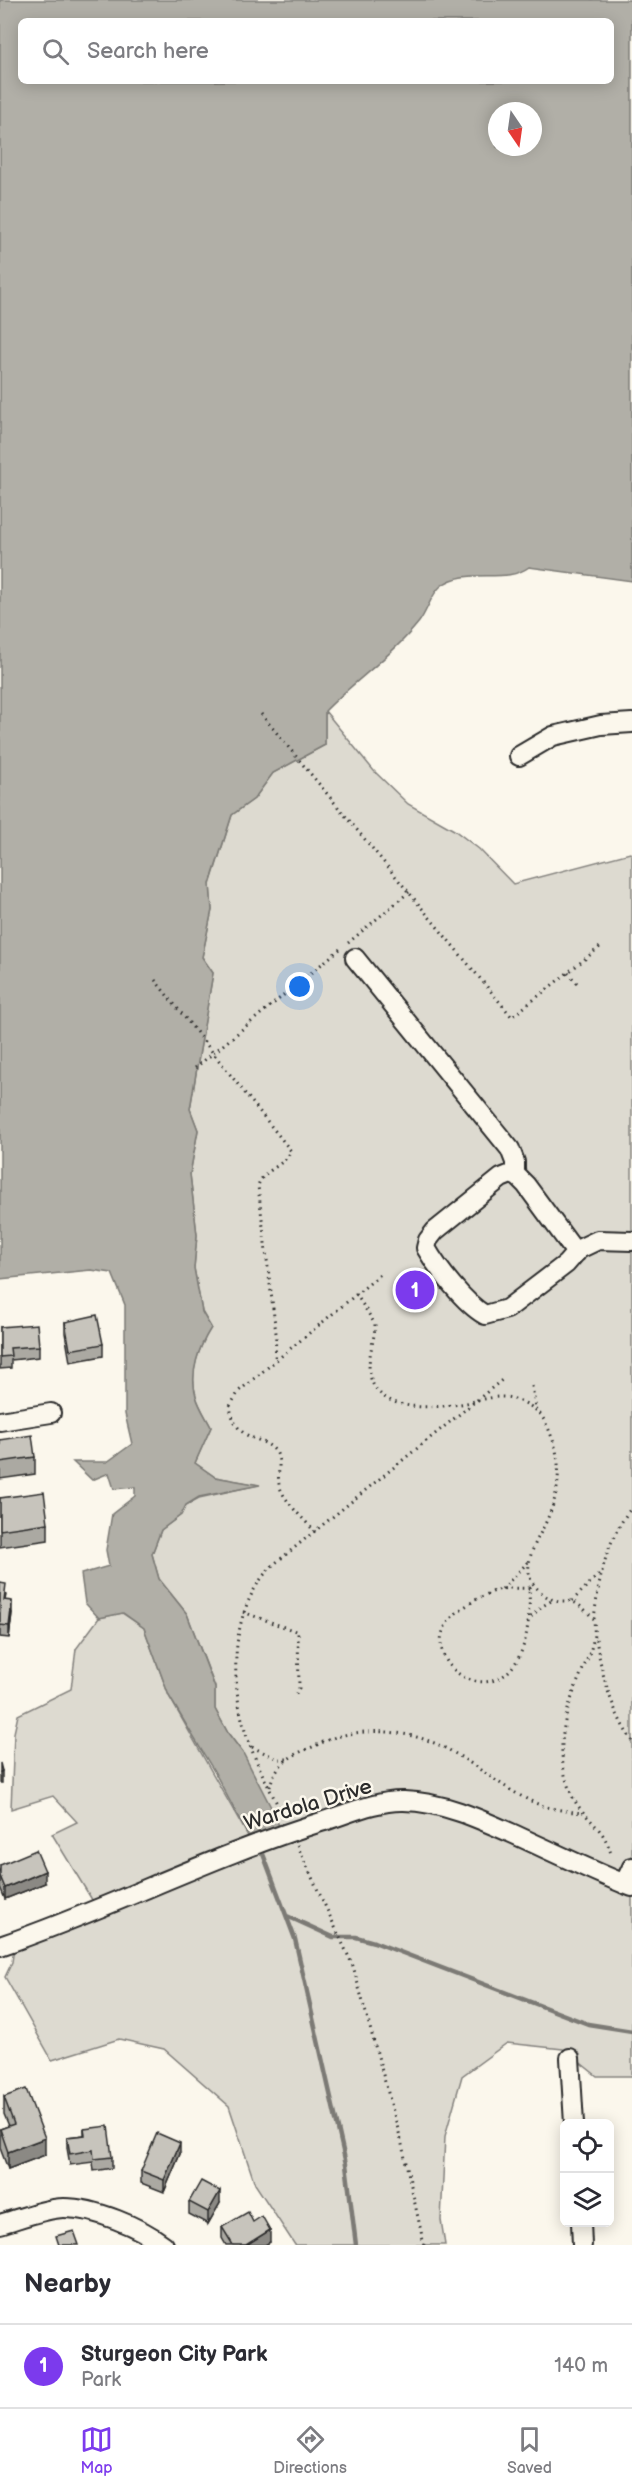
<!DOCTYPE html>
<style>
body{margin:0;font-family:"Balsamiq Sans",sans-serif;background:#f2f2f3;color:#2b2b33}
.controls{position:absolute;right:18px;bottom:18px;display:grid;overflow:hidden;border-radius:9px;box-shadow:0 3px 15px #0003}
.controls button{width:54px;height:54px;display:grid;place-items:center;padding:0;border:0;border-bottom:2px solid #e1e1e2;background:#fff;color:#2b2b33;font:30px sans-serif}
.compass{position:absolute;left:488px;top:102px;width:54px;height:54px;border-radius:50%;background:#fff;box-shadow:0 3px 15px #0003;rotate:167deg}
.you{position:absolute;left:300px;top:987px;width:21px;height:21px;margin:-15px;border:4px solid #fff;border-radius:50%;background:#1a73e8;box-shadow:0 0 0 9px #1a73e833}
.badge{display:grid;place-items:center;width:39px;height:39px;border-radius:50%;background:#7c3aed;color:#fff;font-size:20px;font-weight:700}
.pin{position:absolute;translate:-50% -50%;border:3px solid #fff;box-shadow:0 2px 6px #0006}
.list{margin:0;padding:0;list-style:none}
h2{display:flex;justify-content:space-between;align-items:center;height:78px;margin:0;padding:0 24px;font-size:26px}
h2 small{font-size:20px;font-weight:400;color:#7c7c81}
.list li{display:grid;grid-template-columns:39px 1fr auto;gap:18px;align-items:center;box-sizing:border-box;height:84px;padding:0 24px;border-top:2px solid #e1e1e2}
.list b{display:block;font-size:22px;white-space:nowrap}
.list p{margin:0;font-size:20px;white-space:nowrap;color:#7c7c81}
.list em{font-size:20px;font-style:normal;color:#7c7c81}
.icon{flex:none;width:33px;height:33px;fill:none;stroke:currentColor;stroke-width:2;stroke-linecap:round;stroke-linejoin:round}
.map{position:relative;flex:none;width:632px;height:2245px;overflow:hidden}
.search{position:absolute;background:#fff;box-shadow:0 3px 15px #0003;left:18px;right:18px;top:18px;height:66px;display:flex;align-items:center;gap:15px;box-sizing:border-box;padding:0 21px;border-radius:9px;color:#7c7c81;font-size:22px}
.sheet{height:162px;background:#fff}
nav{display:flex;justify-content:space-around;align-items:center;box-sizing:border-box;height:84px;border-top:2px solid #e1e1e2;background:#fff;font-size:16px;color:#7c7c81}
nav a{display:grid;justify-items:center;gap:3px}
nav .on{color:#7c3aed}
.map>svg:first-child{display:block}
.green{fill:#dddad0;stroke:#84827e;stroke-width:1.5}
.water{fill:#b1afa7;stroke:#7b7a75;stroke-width:1.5;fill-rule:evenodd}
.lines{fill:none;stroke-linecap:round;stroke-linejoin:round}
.stream{stroke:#7b7a75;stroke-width:4.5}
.minor-casing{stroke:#2b2b2b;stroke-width:22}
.path{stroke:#2b2b2b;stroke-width:3;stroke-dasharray:1.5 4.5;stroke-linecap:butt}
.minor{stroke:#fbf7ec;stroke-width:18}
.wall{fill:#aba9a2;stroke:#2b2b2b;stroke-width:1.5}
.shaded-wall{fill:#8b8984;stroke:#2b2b2b;stroke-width:1.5}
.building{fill:#c7c4bc;stroke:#2b2b2b;stroke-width:1.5}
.labels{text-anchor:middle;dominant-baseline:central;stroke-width:5;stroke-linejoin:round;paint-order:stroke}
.street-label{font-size:21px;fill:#2b2b2b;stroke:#fbf7ec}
</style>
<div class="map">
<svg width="632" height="2245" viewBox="0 0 632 2245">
<rect width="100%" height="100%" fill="#fbf7ec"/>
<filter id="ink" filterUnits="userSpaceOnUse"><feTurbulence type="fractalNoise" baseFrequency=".0167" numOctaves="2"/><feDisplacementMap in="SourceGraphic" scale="12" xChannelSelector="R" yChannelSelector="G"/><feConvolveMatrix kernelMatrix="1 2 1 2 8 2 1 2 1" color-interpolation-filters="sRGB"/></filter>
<g filter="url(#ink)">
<path class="green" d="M325,711l49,60 34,33 46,26 25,19 34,35 117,-31 2,2v1221h-35l-34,-27 -56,-6 -45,33 -17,60 -4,84 4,25h-150l-40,-61 -26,-78 -65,-57 -45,-10 -67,21 -47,-83 7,-15 3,-21 82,-33 -45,-74 25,-12 -24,-26 -42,13 3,-76 4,-18 53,-26 5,-40 23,-31 23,-5 22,15 25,68 84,149 -10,-92 -15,-20 -13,-24v-22l-28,-73 -28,-35 -7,-25 9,-24 20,-15 5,-10 13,-7 59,-13 -43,-8 -20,-14 16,-36c-5,-10 -12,-20 -15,-31 -7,-23 3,-49 15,-69l-9,-15 -8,-44 3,-33 -7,-61 8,-44 -8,-21 23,-136 -11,-16 10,-47 -2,-25 22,-70 22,-16 19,-26 52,-28z"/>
<path class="water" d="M0,0h632v581l-103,-14c-24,18 -62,-1 -88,19 -10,8 -14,26 -22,36 -27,34 -64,58 -94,89v34l-52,28 -19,26 -22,16 -22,69 2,26 -10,47 11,16 -23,136 8,21 -8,44 7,61 -3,33 8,44 9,16c-12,19 -22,45 -15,68 3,11 10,21 15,31l-16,36 20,14 45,8 -61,12 -13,8 -5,10 -20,15 -9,24 7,25 28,35 28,74v21l13,24 15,20 31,60 8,21 -29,11 -39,-74 -45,-75 -25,-68 -21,-15 -24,5 -14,-15 -4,-29 28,-8 -3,-16 6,-36 23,-18v-9l-21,2 -5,-16 -17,7 -19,-18h34l25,-18 -7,-30v-109l-13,-32 -21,-3 -91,9zM21,21h590v60h-590zM497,111h36v36h-36z"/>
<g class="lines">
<path class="stream" d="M260,1846l35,93 51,225 10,81
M287,1916l46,21h23l18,5 214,82 44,7"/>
<g class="minor-casing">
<path id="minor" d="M519,756l34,-20 48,-11 31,-2
M355,958l155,191 5,13v13
M576,1253l-50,-68 -8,-8 -7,-3 -10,4 -66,53 -7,9 -2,8c12,21 38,55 59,67l22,-6 59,-45 13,-15 19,-9 34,1
M0,1421l51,-8
M624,1884l8,-17
M0,1946c109,-37 211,-90 321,-124 26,-8 56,-22 83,-21 41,1 80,20 116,36 37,17 74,35 112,50
M570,2058l4,66
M581,2222l1,23
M0,2224c18,-5 46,-16 64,-16 31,0 76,19 100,37"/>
</g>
<path class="path" d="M261,714l251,303 88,-70
M348,943l61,-51
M568,973l9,10
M155,980l136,171c-6,15 -29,19 -33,35l18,147 -1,28
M195,1068l145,-119
M356,1294l19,30c0,18 -10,37 -4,55 11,34 61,29 89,25 15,-2 29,-8 45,-7 11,1 24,7 33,15 6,6 10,15 13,23 11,26 9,55 -2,80 -7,19 -27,43 -18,65 3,7 16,19 24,20 6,2 12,0 18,2 8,3 15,11 21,17 2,23 -5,36 -14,57 -16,39 -26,74 -10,115 6,17 20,27 30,40 6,7 9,17 12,25
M532,1386l4,24
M315,1532c-11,-13 -32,-31 -36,-48 -2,-10 3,-23 -3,-32 -13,-18 -40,-7 -46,-46l9,-15 142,-117
M529,1588c-8,1 -19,-1 -27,1 -14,3 -31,13 -42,21 -70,52 77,142 69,-22l5,-4
M502,1589l28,-29
M572,1601l28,-28
M243,1612l55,20 1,56 -4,8
M531,1617l10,-10 12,-7
M594,1619c5,-41 12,-79 38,-112
M596,1639c6,37 15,70 36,102
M252,1747l26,12h9
M270,1787c4,-22 21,-32 40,-39 10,-4 20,-10 30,-12 34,-9 76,-4 107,13 30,16 55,39 86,53 15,7 33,9 49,11
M284,1818c-13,-27 -29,-56 -38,-84 -17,-55 -16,-127 27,-169l230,-186
M297,1845l56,121 48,174 23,105"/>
<use href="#minor" class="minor"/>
</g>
<path class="wall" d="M65,1322l38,22v12l-33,6 -5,-29z
M0,1327l39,19v11l-28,3v8l-11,1z
M0,1440l35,17v17l-35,5z
M0,1498l48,25v17l-48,7z
M0,1583l6,12 -1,5 7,13 -3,25 -9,-1z
M0,1865l45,18 -40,16 -5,-12z
M4,2097l41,58 -37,14 -8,-21v-19l9,-3 -5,-12z
M84,2129l28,28v11l-18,3 -1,-9 -23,3 -3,-17v-11l17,-2z
M180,2154l-16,38 -23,-9v-12z
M189,2202l31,1 -12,21 -19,-10z
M253,2222l17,20 -5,3h-39l-4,-7v-11z"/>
<path class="shaded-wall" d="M12,1601v12l-3,25v-12z
M2,1771v12h-2v-11z
M45,1871v12l-40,16v-11z
M45,2138v17l-37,14v-17z
M180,2143v11l-16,38v-12z
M220,2191v12l-12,21v-12z
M270,2230v12l-5,3h-19z"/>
<path class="building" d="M97,1315l6,29 -33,6 -5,-28z
M37,1324l2,22 -29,2 1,8 -11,1v-30z
M32,1435l3,22 -35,5v-22z
M44,1492l4,31 -48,7v-32z
M0,1583l6,1 -2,16 8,1 -3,25 -9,-1z
M0,1763l2,8 -2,1z
M36,1850l9,21 -40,17 -5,-12v-11z
M26,2089l19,49 -37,14 -8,-23 14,-5 -10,-27z
M108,2126l4,31 -18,2 -1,-9 -23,4 -3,-17 18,-2 -1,-6z
M157,2133l23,10 -16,37 -23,-9z
M201,2181l19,10 -12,21 -19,-10z
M248,2212l5,10 9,-6 8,14 -24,15h-13l-11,-18z
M74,2231l5,14h-20l-3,-9z"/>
</g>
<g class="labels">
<g class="street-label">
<text transform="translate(308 1805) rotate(-17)">Wardola Drive</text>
</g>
</g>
</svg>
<div class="controls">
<button><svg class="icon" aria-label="locate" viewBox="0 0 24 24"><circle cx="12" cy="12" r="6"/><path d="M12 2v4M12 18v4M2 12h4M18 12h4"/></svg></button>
<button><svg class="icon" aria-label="layers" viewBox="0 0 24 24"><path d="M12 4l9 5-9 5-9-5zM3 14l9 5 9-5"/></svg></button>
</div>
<svg class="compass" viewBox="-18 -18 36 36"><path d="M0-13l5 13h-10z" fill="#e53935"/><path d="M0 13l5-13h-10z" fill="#7c7c81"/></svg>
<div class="you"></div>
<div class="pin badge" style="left:415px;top:1290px">1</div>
<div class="search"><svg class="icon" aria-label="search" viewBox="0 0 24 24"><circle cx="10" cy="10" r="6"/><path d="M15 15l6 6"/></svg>Search here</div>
</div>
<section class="sheet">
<h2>Nearby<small></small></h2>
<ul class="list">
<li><span class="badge">1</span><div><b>Sturgeon City Park</b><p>Park</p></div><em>140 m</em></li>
</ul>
</section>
<nav>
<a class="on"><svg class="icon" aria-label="map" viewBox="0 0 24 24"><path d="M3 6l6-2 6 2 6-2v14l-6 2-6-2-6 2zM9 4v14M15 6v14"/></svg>Map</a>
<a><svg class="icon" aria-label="directions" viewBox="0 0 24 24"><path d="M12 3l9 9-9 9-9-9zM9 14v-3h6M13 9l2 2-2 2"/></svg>Directions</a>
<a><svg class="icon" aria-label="saved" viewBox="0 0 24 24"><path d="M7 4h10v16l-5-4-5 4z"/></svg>Saved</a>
</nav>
